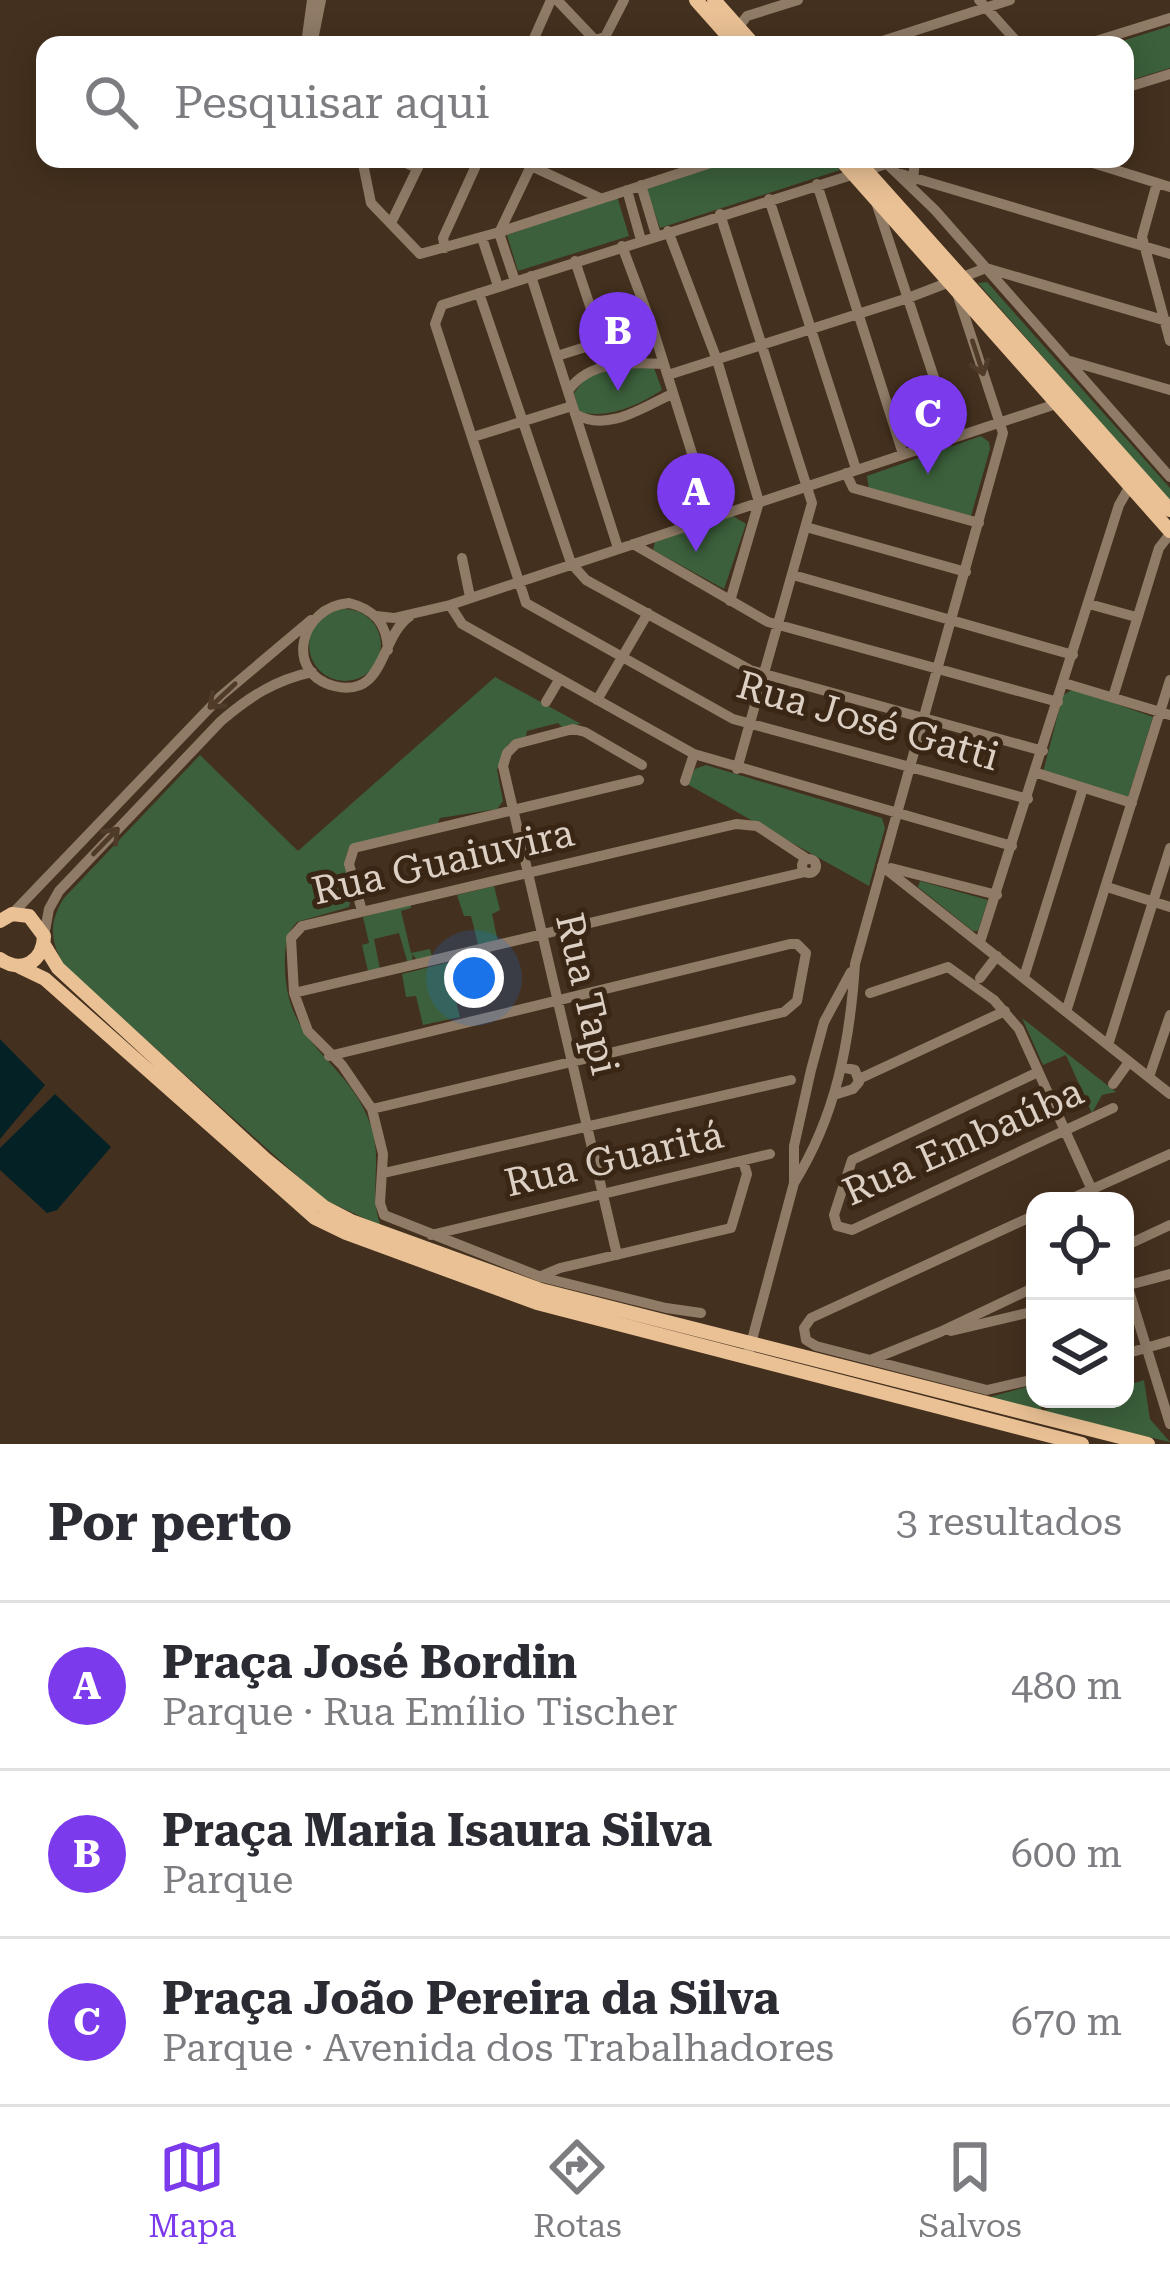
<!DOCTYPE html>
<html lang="pt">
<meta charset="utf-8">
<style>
body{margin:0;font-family:"Roboto Serif",serif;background:#f7f7f7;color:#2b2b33}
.controls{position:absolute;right:36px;bottom:36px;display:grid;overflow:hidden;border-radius:24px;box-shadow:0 6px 30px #0003}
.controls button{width:108px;height:108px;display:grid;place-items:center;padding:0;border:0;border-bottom:3px solid #e1e1e2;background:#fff;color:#2b2b33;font:60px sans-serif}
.you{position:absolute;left:474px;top:978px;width:42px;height:42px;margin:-30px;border:9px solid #fff;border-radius:50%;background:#1a73e8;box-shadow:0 0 0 18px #1a73e833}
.badge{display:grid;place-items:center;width:78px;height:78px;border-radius:50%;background:#7c3aed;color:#fff;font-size:39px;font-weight:700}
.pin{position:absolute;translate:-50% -99px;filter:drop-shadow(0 3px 6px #0008)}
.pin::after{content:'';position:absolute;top:63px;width:42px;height:36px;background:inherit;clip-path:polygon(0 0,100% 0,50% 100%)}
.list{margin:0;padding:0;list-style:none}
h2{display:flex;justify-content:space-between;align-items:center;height:156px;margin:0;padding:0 48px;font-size:51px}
h2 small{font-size:39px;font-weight:400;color:#7c7c81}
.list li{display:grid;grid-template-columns:78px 1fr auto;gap:36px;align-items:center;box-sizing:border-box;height:168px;padding:0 48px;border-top:3px solid #e1e1e2}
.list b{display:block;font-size:45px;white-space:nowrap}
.list p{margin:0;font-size:39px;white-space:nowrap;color:#7c7c81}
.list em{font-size:39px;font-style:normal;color:#7c7c81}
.icon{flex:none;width:66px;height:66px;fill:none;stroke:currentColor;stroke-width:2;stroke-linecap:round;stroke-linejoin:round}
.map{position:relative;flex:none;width:1170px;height:1444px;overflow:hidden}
.search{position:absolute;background:#fff;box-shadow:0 6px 30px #0003;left:36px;right:36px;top:36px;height:132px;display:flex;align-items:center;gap:30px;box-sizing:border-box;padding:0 42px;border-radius:24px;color:#7c7c81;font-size:45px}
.sheet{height:660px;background:#fff}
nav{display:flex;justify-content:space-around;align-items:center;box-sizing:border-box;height:168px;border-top:3px solid #e1e1e2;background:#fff;font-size:33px;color:#7c7c81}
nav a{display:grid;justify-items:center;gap:6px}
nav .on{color:#7c3aed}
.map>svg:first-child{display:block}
.green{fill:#3c603b}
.water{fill:#042126}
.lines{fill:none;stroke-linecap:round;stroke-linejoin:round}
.minor{stroke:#8f7b66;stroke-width:10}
.major{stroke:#eac195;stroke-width:14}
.oneway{stroke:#4f3b28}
.labels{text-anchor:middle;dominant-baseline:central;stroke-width:10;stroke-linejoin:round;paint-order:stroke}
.street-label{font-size:39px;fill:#dccfc4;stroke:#3a2614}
</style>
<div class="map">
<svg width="1170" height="1444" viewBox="0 0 1170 1444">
<rect width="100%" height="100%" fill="#44301e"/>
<path class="green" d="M1170,26v42l-45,14v-37h-16z
M735,159h95l10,11 -180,58 -14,-40z
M617,196l12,40 -111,35 -11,-36z
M987,282l183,206v14l-192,-219z
M626,366l28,2 8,22c-25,16 -53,29 -83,22l-5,-19 13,-17z
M981,436l8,6 1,7 -19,67 -102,-26 -2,-14z
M733,516l13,8 -22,65 -71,-39 2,-8z
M309 645a36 36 0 1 1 72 0a36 36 0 1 1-72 0Z
M495,677l86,47 -19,3 -4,-4 -31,8 -1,5 -18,8 -11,26 6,31 -6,8 -57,9 -2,5 -89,25c-10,20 7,39 0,59l-52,15c-10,11 -11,19 -12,34 -4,91 62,100 86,170 12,34 -3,69 10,100l-58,-27 -257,-231c-16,-25 -18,-45 -2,-70l136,-143 98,96z
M1074,689l79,28 -25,80 -85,-25 20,-77z
M706,765l176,53 3,10 -16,58 -182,-102 8,-15z
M920,881l68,19 -10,31h-5l-55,-44z
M494,886l6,24 -8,4 6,28 -20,2 -7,-28h-7l-7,-21z
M411,904v4l-10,3 10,42 19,-4 2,8 -14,4 -6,-7 1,9 -5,1 -9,-31 -25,6 6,30 -12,2 -6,-26 7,-2 -6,-26z
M454,961l6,26 -7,3 7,27 -37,8 -7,-29 -10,1 -4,-23z
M1022,1018l94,74 -14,3 -10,18 -26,-58 -23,10z
M1144,1380l6,39 20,23 -187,-43 50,-14 9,26 39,-12h44v-13z"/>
<path class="water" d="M0,1039l45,46 -45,54z
M55,1094l56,53 -54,63 -10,3 -47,-43v-22z"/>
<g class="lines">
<path class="minor" d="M557,0l38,40 10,-3 19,-37
M979,0l41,45
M734,33l13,-17 51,-16
M306,44l6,-44
M312,45l9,-45
M531,45l20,-45
M870,45l140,-45
M1083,45l87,-27
M1125,88l45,-14
M1125,99v9
M362,159l9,44 49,51 83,-23 220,-72
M397,159l20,9
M516,159l84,39
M902,159l-460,146 -7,19 91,279 207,116 295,80
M1080,159l90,28
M887,164l48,46 235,267
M901,174l269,80
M913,181l2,-22
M1157,183l-15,54 28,104
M817,184l86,270
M641,185l15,50
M627,190l14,50
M769,199l87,270
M876,202l78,236
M720,214l92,289 -75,266
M391,223l31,-64
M668,231l49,129 42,142 -29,99
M499,233l32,-67
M499,233l16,48
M482,238l16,48
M622,246l30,80 60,191
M445,248l-2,-10 36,-79
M575,261l35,105
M531,276l87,272
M479,293l92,270 15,17 164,90 293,81
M557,356l95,-30
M1070,361l100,29
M668,375l240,-77 78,-30 184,54
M568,391c21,-31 63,-29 96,-27
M575,414c33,19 68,-7 97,-20
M473,437l99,-31
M846,473l7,15 126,35
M806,527l160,45
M633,544l135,78 290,80
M462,558l8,39
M793,575l280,80
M1089,604l47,13
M450,605l12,19 232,130 318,92
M376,616l18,2 56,-13 609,-202
M388,650c-1,-27 -14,-41 -39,-47 -50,4 -65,70 -15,83 52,13 45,-49 76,-70
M1064,683l106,32
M1113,697l46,-149 11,-14
M597,700l51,-87
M546,702l13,-22
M1037,773l95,30
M685,781l9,-27
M802 866a7 7 0 1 1 14 0a7 7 0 1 1-14 0Z
M882,866l288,228
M891,868l106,27
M1107,887l63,20
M362,911l-13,-47 5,-16 285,-68
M12,914l209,-218 90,-76
M44,936l5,-27 10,-18 162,-170c28,-24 54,-41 91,-49
M980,942l139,-437 11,-19
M1024,977l59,-189
M980,978l17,-22
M294,993l511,-121
M870,993l78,-26 46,33 25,29 78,172
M1066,1012l104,-332
M1108,1045l62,-197
M329,1056l461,-112h7l9,9 -9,48 -13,11 -412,97
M1038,1072l-186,88 -18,55 3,11 15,4 261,-122
M1149,1077l21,-62
M859,1079l146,-68
M1113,1084l16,-22
M834,1095l19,-6 6,-7 -4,-12 -14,-3
M384,1173l407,-93
M794,1183c42,-67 56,-141 61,-219l148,-531 -45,-137
M1066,1201l104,-47
M1035,1215l-224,103 -7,10 2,12 10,6 171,44 48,-11
M431,1235l339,-81
M1125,1246l45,-21
M617,1255l-114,-489 4,-13 9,-9 57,-15 12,3 57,33
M541,1276l19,-8 171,-40 16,-54 -4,-13
M1125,1278l45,146
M1125,1286l45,-12
M701,1313l-35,-5 -125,-31 -157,-62 -4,-12 3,-49 -11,-45 -30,-44 -34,-34 -14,-38 -3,-55 11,-12 434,-102 21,2 50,33
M951,1331l84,-20
M749,1351l45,-168v-37l17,-76 13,-48 27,-50
M1125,1354l45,-13
M873,1359l67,-27 95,-45"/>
<path class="major" d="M696,0l40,45
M714,0l40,45
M840,159l330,372
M856,159l314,351
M0,921l12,-7 17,2 15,20c-1,26 -22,38 -44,23
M44,945l14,23 207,191 59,48 27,14 190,69 607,154
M20,967l25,12 270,239 31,15 191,70 545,141"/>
</g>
<defs><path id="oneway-shaft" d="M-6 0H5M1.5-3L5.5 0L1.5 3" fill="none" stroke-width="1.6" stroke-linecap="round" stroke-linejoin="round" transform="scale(3)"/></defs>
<g class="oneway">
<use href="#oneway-shaft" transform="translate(978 358) rotate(72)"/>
<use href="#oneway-shaft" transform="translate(222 696) rotate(137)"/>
<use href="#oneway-shaft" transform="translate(106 841) rotate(-46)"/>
</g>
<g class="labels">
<g class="street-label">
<text transform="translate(868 721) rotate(16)">Rua José Gatti</text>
<text transform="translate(443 862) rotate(-13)">Rua Guaiuvira</text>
<text transform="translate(587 994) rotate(77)">Rua Tapi</text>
<text transform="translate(963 1142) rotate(-24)">Rua Embaúba</text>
<text transform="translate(614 1159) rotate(-13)">Rua Guaritá</text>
</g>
</g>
</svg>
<div class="controls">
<button><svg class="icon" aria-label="locate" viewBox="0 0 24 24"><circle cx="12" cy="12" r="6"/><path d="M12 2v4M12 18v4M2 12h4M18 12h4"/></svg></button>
<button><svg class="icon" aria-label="layers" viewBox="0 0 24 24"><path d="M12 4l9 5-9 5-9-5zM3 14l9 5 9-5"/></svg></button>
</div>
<div class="you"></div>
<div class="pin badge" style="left:696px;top:552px">A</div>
<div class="pin badge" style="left:618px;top:391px">B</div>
<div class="pin badge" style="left:928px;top:474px">C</div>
<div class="search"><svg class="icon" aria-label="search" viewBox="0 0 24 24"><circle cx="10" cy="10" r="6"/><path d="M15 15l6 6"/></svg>Pesquisar aqui</div>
</div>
<section class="sheet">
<h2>Por perto<small>3 resultados</small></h2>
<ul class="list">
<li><span class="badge">A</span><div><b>Praça José Bordin</b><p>Parque · Rua Emílio Tischer</p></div><em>480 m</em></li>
<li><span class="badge">B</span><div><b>Praça Maria Isaura Silva</b><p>Parque</p></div><em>600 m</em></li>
<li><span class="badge">C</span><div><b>Praça João Pereira da Silva</b><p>Parque · Avenida dos Trabalhadores</p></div><em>670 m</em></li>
</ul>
</section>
<nav>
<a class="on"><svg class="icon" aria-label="map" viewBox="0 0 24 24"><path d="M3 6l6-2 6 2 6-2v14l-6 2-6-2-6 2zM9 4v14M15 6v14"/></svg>Mapa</a>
<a><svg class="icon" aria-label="directions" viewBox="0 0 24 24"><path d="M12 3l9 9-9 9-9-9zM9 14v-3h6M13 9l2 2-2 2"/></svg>Rotas</a>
<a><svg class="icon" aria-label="saved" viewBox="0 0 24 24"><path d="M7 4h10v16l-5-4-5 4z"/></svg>Salvos</a>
</nav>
